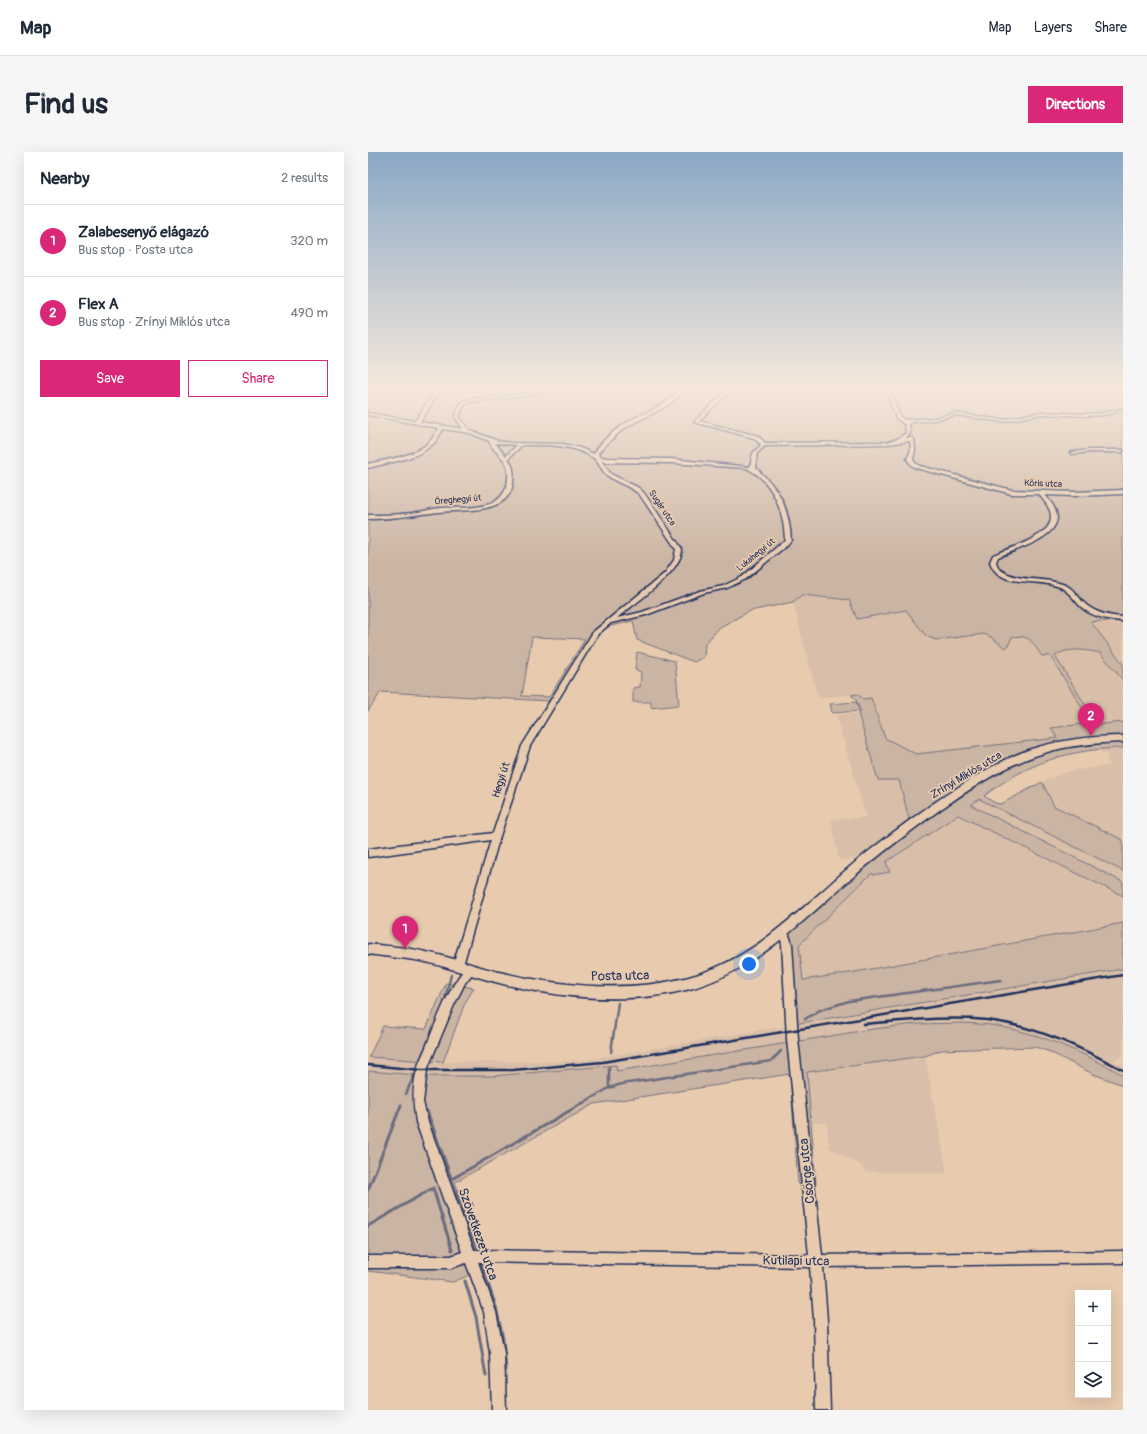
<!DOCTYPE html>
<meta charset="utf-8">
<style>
body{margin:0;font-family:Pangolin,sans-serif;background:#f6f6f7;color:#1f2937}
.controls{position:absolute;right:12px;bottom:12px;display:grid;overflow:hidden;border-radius:0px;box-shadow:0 4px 16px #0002}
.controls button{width:36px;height:36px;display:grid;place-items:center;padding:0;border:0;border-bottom:1px solid #e0e1e3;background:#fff;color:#1f2937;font:20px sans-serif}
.you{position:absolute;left:381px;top:812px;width:14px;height:14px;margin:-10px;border:3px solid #fff;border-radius:50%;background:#1a73e8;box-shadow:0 0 0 6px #1a73e833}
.badge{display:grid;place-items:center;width:26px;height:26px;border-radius:50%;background:#db2777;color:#fff;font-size:13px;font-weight:700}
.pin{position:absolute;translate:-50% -33px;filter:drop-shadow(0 1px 2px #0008)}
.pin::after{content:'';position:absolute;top:21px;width:14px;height:12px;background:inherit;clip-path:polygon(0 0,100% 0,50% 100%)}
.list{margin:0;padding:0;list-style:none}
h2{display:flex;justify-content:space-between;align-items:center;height:52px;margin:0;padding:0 16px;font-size:17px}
h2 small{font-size:13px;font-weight:400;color:#747a83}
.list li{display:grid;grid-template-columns:26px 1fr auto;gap:12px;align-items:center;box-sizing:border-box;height:72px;padding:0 16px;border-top:1px solid #e0e1e3}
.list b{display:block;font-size:15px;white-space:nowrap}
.list p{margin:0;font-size:13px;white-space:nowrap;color:#747a83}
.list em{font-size:13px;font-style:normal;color:#747a83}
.actions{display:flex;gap:8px;padding:12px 16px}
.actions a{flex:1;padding:9px 0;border:1px solid #db2777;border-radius:0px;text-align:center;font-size:14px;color:#db2777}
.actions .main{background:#db2777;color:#fff}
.icon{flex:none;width:22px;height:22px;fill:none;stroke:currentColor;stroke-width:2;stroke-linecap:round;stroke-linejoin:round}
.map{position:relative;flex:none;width:755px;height:1258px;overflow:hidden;border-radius:0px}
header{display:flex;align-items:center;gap:24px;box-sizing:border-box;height:56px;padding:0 20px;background:#fff;border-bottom:1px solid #e0e1e3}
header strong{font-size:19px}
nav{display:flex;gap:22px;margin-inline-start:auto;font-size:14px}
.intro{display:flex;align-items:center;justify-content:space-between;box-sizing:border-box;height:96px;padding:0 24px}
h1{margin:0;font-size:28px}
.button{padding:10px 18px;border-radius:0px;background:#db2777;color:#fff;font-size:14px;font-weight:700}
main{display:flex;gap:24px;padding:0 24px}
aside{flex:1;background:#fff;border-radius:0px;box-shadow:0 4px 16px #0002}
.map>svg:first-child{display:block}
.built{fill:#d9bfa9}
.green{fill:#cab4a3;stroke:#727280;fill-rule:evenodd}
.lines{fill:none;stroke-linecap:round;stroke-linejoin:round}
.stream-far1{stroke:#6b6c7e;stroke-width:2.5}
.stream{stroke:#6b6c7e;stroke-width:3}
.minor-casing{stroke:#1b2f5e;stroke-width:3}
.major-casing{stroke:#1b2f5e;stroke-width:3}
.minor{fill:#e8cbaf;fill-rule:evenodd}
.major{fill:#e8cbaf;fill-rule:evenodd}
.rail{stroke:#1b2f5e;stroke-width:2.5}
.labels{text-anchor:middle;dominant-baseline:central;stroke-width:3.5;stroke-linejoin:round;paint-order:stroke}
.far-street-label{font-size:9px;fill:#1b2f5e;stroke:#e8cbaf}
.street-label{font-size:11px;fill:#1b2f5e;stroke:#e8cbaf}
.near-street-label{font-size:13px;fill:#1b2f5e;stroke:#e8cbaf}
</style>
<header>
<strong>Map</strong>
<nav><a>Map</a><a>Layers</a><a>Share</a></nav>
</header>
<div class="intro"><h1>Find us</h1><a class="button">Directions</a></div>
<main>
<aside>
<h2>Nearby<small>2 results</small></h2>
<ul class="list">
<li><span class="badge">1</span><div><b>Zalabesenyő elágazó</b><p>Bus stop · Posta utca</p></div><em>320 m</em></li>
<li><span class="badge">2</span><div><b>Flex A</b><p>Bus stop · Zrínyi Miklós utca</p></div><em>490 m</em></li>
</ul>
<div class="actions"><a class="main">Save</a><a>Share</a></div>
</aside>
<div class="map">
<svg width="755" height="1258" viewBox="0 0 755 1258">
<rect width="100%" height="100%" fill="#e8cbaf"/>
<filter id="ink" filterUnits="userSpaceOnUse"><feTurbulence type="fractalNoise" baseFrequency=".025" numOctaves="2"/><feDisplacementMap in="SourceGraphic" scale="8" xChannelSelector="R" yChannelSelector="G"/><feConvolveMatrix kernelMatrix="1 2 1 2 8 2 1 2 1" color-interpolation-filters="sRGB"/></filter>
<g filter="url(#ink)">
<path class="built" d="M434,443l47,5 8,19 49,-9 20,26 33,1 25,-3 7,3 15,11 2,-2 4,-9 10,-2 8,4 12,17h7l42,66h5l-41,-66 7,-5 8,-1 30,3 23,27v42l-30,3 -3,-2 -38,4 5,11 -141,16 -31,-16 -14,-39h-8l-5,-5 -40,4 -25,-96z
M733,469l22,1v42l-32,-42z
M490,561l20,67h21l11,43 -45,34 -26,4 -8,-41 35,-3 -30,-102z
M755,596v92l-69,-34 -12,-24 24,-10 44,-7 -4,-8h3l-3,-4h-4l-3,-4z
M611,647l144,72v11l-152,-77z
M590,663l165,81v27l-268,49 -52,8 -4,-35 73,-72 18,-1 -4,-9z
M755,817v86l-9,6 9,5v9l-46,-23 -58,-21 -18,-4 -38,-4 -48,1 -42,5 -256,42 -1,-6 -123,11h-64l-61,-5v-14l75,5 136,-1z
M557,904l22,117 -82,-1 -3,-6 -33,-18 -2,-25h-17l-3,-51z"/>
<path class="green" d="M0,237h755v233l-22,-1 -10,1 32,42v16l-23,-27c-14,-3 -33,-6 -45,3l41,66h-5l-41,-66h-8c-10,-13 -11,-22 -30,-19l-4,9 -3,2 -14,-11 -7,-3 -48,6 -10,-4 -20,-26 -49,9 -8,-19 -47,-5 -9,7 -43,9 -30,16 -15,17 -1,13 -10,5 -57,-22 -4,-19 -31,7 -53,73 -168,-9 -13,19zM164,485l53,2 -36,58 -27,-1z
M269,500l38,9 4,44 -28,3v-6h-18v-14l7,-1 1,-15 -6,-2z
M490,542l5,5 8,-1 14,40 31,16 141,-16 -6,-10 39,-5 3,2 30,-3v26c-54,1 -96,15 -139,48l11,7 6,1 41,-22 12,24 69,34v31l-144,-72 -8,6 152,77v14l-165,-81 -72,47 4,10 -17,3 -1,-2 -73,72 4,35 52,-8 268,-49v46l-335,56 -5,-91 127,-111 -11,-43h-21l-20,-67 3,-1 -6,-14 -4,-3z
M488,550l3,9 -27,2 -2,-9z
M78,831l28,5 -9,15 -22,59 -74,-5 14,-31 43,3z
M595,871c13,1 27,1 40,4 41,8 83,27 120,48v13l-3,-4 -27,-10 -43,-22 -15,-5 -94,3 -16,6 -118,16 9,112h-18l-8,-110 -196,30 -139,78 31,86 -33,14 -85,-11v-200l61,5h64l123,-11 1,6 256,-42 42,-5z"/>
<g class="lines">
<path class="stream-far1" d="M75,855l8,-32
M437,867l15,-9 29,-9 152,-21
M243,900l7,-49
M51,911l9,-21
M241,915v21
M38,942l8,-19
M213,952l28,-16 13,-4 149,-23 10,-10"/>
<path class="stream" d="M59,959l49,137
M82,1028l133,-77
M0,1038l33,-85
M0,1074l65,-38 19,62
M112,1108l16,47 7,32 3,31
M97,1129l11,36 10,59"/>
<g class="minor-casing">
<path id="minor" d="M69,237h4l-21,33 43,7 -8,-12 4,-11 6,-6 91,-10 64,-1v2h-2l-62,1 -88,10 -5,5 -4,10 10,13 29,11 13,2 52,1 17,4 14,6c8,-15 24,-27 39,-35 16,-8 35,-15 46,-30h4c-8,18 -40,27 -56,38 -10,6 -18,15 -26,23l-3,3 1,3 7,2 65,1 79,8 3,-14 8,-8 -7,-7 -60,-16 34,-33h4l-33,32 59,15 7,7 123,-1 9,-3 9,-6 -1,-8 -9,-7 -11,-29h4l11,28 4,3 31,-2 20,-5 47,7 39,-8 44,2 18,-1 20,-4v2l-20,4 -18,1 -44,-2 -39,8 -47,-7 -20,5 -23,2 -3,2 1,9 -4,5h6l2,1 1,11 -2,9 2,4 5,3 92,24 62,2 49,-2v4l-49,2 -29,-1c5,6 11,13 12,22 0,22 -43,33 -59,40l-2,5 3,7c19,14 44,7 66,16 7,3 13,11 18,17 11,11 25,14 40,15v4c-15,-1 -32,-4 -43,-15 -6,-7 -12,-15 -20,-19 -16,-6 -36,-4 -52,-8 -10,-4 -14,-7 -18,-17l3,-7c15,-7 59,-18 58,-38 0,-9 -7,-16 -12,-23h-27l-96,-26 -5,-3 -4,-6 4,-9 -1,-9 -22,3 -123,2 -8,7 -1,14c5,7 12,12 17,19 12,14 17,36 18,54l-4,5 -41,34 -19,9 -23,5 -58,22 -35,8 -13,11 -68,112 -30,90 -37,129 -2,3 -3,1 -3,-1 -2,-3 38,-125 -123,17v-8l125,-16 29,-87 71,-114 72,-59 9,-13 2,-11 -36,-54c-9,-9 -22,-11 -32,-19 -7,-5 -9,-15 -16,-19 -20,-13 -47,-12 -70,-12l-14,14c6,7 6,14 5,23 -3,34 -52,27 -75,30 -24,3 -46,7 -70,7v-4c14,0 29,0 43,-2 10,-1 20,-4 30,-5 17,-1 39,2 55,-7 10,-7 13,-19 12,-30 0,-13 -15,-18 -19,-30l-19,-8 -27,-4c-3,5 -6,11 -10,15 -17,16 -44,18 -65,24v-4c20,-5 47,-7 62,-23 4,-4 6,-9 9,-13l-71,-13v-2l47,8zM127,291l22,2 -11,11zM233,308l4,2 66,1 75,5c27,12 38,44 39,72l-43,37 -19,9 -23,5 -58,21 -25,6c18,-15 65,-46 65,-69l-38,-56 -5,-5 -28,-14z
M723,298h32v2h-32l-19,2 -2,-1 2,-1z
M416,776l3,1 5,15 6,95 24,216 301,-4v12l-300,4 4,53 3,90h-14l-2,-90 -4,-53 -332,-5 18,50 8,41 2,57h-14l-2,-57 -6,-41 -18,-49 -15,5h-83v-12h83l11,-4 -46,-130c-3,-18 -4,-34 1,-52 2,-9 8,-19 11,-28 7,-17 27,-71 43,-77l3,1 2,3 -11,14 -11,22 -27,65 -4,32 5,20 46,128 335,5 -22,-216 -5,-95 -3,-12 2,-3z"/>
</g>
<g class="major-casing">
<path id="major" d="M755,584v6c-27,1 -53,3 -79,11 -37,11 -71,34 -103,56 -36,26 -72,53 -105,83 -46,41 -89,82 -150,98 -60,15 -127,8 -187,-7 -24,-6 -48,-15 -73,-21 -19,-4 -39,-5 -58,-8v-10c19,2 39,3 58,8 25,5 48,14 73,20 60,14 126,21 186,6 58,-14 100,-54 143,-92 34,-31 71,-59 109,-85 29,-19 59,-39 91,-51 31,-10 62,-14 95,-14z"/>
</g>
<use href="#minor" class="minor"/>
<use href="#major" class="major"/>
<path class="rail" d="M495,872c41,-3 83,-8 124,-4 49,6 93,27 136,50
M0,913l54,5h91l90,-8 520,-87"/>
</g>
</g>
<linearGradient id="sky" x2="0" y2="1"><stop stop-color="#8ba8c6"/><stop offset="0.57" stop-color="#f5e8db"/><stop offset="1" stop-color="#f5e8db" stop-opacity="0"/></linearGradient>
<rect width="755" height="413" fill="url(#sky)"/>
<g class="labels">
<g class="far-street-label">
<text transform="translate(675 332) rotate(2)">Kőris utca</text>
<text transform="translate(90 348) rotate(-5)">Öreghegyi út</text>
<text transform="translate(294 356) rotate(56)">Sugár utca</text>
<text transform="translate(388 403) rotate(-39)">Lukahegyi út</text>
</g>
<g class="street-label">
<text transform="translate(598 623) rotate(-31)">Zrínyi Miklós utca</text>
<text transform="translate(133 628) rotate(-72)">Hegyi út</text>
</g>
<g class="near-street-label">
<text transform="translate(252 824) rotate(-1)">Posta utca</text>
<text transform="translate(439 1019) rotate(-96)">Csörge utca</text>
<text transform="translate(110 1082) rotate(71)">Szövetkezet utca</text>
<text transform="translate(428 1109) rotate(1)">Kutilapi utca</text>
</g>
</g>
</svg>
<div class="controls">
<button>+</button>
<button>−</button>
<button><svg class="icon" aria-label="layers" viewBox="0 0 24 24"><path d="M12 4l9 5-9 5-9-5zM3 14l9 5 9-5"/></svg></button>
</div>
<div class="you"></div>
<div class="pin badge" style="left:37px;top:797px">1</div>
<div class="pin badge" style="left:723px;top:584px">2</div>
</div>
</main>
